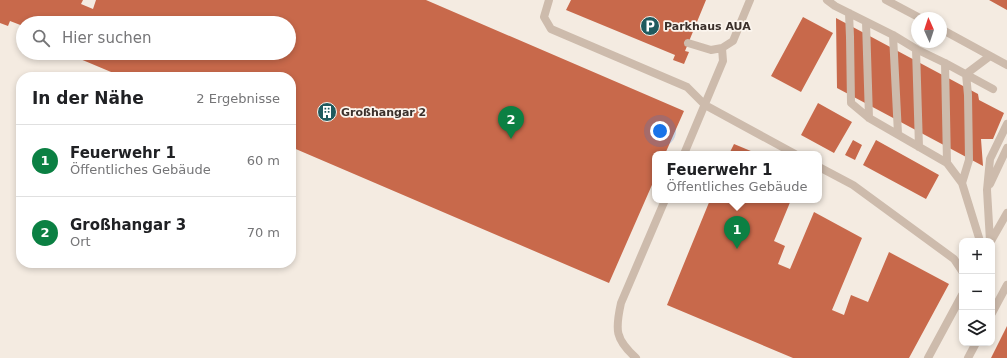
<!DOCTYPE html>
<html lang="de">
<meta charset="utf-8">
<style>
body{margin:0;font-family:"DejaVu Sans",sans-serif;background:#f6f6f6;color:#202124}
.controls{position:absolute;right:12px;bottom:12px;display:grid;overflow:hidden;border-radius:8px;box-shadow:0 2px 6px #0003}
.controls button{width:36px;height:36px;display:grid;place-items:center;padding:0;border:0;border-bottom:1px solid #e0e0e0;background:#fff;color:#202124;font:20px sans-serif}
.compass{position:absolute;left:911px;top:12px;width:36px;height:36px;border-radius:50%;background:#fff;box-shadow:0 2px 6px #0003;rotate:357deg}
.you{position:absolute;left:660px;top:131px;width:14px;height:14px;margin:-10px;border:3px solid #fff;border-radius:50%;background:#1a73e8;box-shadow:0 0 0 6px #1a73e833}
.badge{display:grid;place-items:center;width:26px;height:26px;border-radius:50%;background:#0b8043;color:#fff;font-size:13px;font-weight:700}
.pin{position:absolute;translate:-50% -33px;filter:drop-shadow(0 1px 2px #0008)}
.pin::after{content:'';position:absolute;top:21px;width:14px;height:12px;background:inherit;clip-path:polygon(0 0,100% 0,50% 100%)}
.popup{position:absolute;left:652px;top:151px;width:170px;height:52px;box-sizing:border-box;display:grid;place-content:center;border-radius:8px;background:#fff;filter:drop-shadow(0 1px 3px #0005);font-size:13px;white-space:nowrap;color:#757577}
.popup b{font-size:15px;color:#202124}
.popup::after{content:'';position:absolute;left:50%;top:100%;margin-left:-8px;border:8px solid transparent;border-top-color:#fff}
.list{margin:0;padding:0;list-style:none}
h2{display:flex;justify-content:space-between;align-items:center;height:52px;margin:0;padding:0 16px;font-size:17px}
h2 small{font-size:13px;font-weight:400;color:#757577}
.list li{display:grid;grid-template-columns:26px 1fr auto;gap:12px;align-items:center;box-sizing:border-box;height:72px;padding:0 16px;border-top:1px solid #e0e0e0}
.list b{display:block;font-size:15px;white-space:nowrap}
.list p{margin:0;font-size:13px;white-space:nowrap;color:#757577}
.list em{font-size:13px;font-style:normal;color:#757577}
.icon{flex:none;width:22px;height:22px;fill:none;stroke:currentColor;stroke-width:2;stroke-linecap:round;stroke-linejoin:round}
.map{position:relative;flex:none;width:1007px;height:358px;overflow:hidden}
.search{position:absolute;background:#fff;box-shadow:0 2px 6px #0003;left:16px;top:16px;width:280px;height:44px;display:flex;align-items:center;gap:10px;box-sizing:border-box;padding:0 14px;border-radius:22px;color:#757577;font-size:15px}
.panel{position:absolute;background:#fff;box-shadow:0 2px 6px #0003;left:16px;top:72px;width:280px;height:196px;border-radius:16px}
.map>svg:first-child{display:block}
.building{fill:#c8694b}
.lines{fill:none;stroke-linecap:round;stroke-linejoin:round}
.service{stroke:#cdbbac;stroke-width:8}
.labels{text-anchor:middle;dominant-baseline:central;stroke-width:3.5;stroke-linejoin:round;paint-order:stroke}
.poi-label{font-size:11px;font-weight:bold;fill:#3b302b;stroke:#fbf5ee;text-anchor:start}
</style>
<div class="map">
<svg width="1007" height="358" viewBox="0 0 1007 358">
<rect width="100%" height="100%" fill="#f4ebe1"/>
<path class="building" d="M0,0h83l-2,4 12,5 3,-9h330l258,111 -19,43h-10v24l-46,105 -318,-136v-70h-168l-50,-21 1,-3h215v-30h-266v3l-13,-5 -2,5 -8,-3z
M571,0h135l-21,51 4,1 -5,12 -11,-4 2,-5 -109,-45z
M989,0h18v10z
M803,17l30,16 -32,59 -30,-16z
M836,18l142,76 1,6 25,13 -11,26h-12l2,27 -146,-78z
M818,103l34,19 -18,31 -33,-18z
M853,140l9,5 -7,15 -10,-5z
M876,140l63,35 -13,24 -63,-34z
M734,144l24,10h-29z
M710,200h81l-17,41 11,5 -7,18 12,5 24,-57 48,26 -30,72 12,5 7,-20 17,7 21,-50 60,32 -40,74h-116l-126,-53z
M1007,326v32h-16z"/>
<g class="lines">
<path class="service" d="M549,0l-5,17 7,12 136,58 18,18 90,49
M827,0l8,6 58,29 23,14 29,14 48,26
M886,0l34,18
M849,13l1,24 1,66 18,15 78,45 15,20 18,58
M866,22l3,96
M941,29l66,36
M893,35l5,99
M688,43l23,7 11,-2 11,-7 17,-41
M916,49l3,98
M945,63l2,100
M684,154l39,-93 -1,-13
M819,167l34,18 101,74 8,12
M962,183l7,-23 -1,-65 -2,-21 24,-18
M990,184l17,-36
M990,241l-3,-51 3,-31 17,-35
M991,241l16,-28
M992,313l15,-28
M636,358c-21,-19 -21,-28 -15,-55l44,-103
M928,358l34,-63
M968,358l8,-15"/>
</g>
<defs>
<g id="parking-disc" transform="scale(1)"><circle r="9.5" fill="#1f5a5e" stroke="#fbf5ee"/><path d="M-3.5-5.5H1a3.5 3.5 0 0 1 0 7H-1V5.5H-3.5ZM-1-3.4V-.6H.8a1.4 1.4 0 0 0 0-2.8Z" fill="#fff"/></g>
<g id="building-disc" transform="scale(1)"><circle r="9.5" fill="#1f5a5e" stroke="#fbf5ee"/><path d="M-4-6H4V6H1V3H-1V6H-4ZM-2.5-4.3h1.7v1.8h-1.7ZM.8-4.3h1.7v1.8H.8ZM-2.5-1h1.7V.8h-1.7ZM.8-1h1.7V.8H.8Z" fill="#fff"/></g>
</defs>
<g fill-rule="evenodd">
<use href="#parking-disc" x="650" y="26"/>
<use href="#building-disc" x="327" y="112"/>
</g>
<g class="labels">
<g class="poi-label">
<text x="664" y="26">Parkhaus AUA</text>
<text x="341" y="112">Großhangar 2</text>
</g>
</g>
</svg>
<div class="controls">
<button>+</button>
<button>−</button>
<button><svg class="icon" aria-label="layers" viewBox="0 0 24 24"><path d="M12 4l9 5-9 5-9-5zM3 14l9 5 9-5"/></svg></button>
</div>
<svg class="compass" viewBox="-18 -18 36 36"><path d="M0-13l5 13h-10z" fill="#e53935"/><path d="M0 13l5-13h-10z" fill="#757577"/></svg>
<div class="you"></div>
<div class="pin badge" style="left:737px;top:249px">1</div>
<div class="popup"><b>Feuerwehr 1</b>Öffentliches Gebäude</div>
<div class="pin badge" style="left:511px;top:139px">2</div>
<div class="search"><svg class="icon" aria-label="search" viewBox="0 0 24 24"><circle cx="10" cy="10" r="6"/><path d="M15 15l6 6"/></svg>Hier suchen</div>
<section class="panel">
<h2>In der Nähe<small>2 Ergebnisse</small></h2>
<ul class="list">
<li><span class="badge">1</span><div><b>Feuerwehr 1</b><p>Öffentliches Gebäude</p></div><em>60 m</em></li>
<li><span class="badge">2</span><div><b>Großhangar 3</b><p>Ort</p></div><em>70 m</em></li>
</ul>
</section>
</div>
